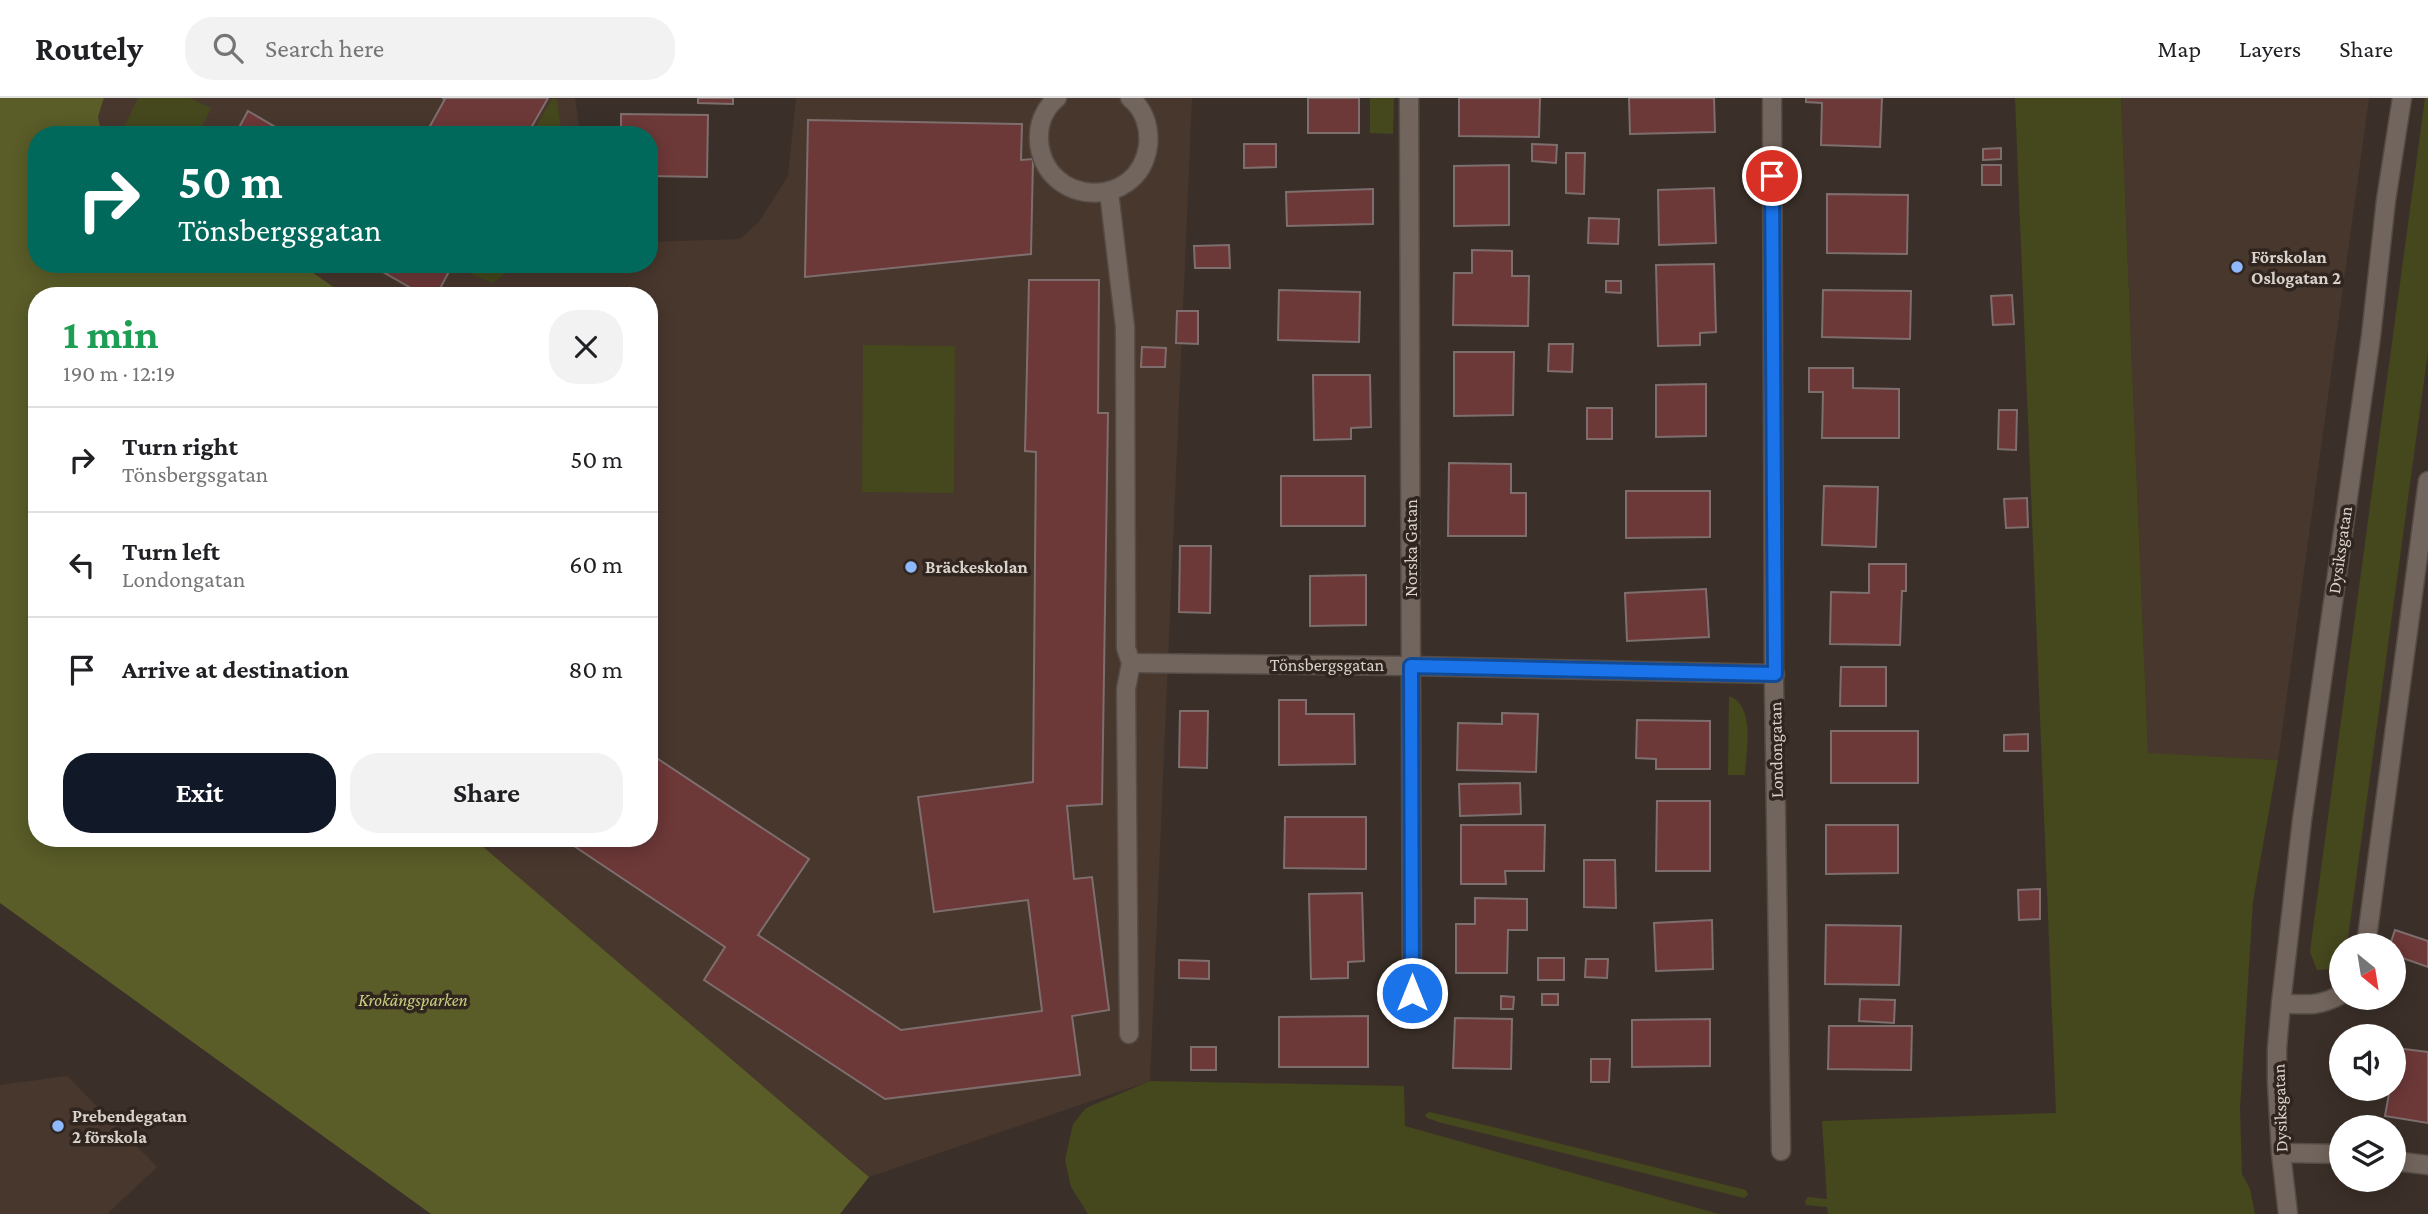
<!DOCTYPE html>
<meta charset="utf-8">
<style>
:root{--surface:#fff;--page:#f2f2f2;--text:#202124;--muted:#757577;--line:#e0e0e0;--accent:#111827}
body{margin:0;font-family:"Crimson Pro",serif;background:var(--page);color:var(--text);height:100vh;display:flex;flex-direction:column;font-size:26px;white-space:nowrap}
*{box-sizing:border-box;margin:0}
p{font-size:23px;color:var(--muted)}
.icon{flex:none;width:38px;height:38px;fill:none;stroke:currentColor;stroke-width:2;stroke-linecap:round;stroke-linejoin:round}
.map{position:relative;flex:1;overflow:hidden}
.side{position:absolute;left:28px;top:189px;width:630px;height:560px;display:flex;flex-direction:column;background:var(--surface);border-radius:28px;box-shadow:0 4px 18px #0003}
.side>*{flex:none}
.banner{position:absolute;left:28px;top:28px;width:630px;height:147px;border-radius:28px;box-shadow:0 4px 18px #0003;background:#00695c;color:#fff;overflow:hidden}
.needle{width:46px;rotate:150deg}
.tools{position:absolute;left:2329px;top:835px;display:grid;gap:14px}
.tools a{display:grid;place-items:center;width:77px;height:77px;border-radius:50%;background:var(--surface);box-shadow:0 4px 18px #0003;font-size:35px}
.pin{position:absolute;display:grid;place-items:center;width:60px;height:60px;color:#fff;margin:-30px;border:4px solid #fff;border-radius:50%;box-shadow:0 2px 7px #0007}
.me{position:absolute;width:77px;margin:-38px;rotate:0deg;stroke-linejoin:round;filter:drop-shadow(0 0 5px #0008)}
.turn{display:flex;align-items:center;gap:24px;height:147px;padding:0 35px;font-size:32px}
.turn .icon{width:91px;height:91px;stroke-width:2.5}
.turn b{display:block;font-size:49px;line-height:60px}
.round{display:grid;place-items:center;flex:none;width:74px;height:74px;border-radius:28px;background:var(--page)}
.head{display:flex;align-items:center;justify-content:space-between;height:119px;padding:0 35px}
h1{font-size:42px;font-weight:700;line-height:52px;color:#1e9e55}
.action{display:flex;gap:14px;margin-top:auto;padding:14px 35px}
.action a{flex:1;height:80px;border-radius:28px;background:var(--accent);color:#fff;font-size:28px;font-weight:700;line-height:80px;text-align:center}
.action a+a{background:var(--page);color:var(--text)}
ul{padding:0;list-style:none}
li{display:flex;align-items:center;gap:21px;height:105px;padding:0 35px;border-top:2px solid var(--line)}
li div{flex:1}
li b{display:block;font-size:26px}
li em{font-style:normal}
header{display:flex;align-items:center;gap:42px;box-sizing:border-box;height:98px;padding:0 35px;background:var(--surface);border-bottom:2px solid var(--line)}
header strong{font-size:33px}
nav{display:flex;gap:38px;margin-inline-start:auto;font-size:24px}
.search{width:490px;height:63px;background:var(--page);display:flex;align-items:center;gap:18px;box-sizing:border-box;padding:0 24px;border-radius:28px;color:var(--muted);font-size:26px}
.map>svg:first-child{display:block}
.built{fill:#48372d}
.green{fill:#45471d}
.forest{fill:#5a5d28}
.building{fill:#6d3838;stroke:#7e6e6e;stroke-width:2}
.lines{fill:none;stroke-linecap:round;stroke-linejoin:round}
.lane-casing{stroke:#554c46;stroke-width:21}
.street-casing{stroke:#554c46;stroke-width:21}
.lane{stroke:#72655d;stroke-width:18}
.street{stroke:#72655d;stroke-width:18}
.route-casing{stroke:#114b97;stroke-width:18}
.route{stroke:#1a73e8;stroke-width:12}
.poi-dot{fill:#8eb9fd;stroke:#31261f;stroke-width:2.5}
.labels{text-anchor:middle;stroke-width:7;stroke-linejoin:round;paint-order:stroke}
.poi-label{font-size:18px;font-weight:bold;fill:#d8d1cc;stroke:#31261f;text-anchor:start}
.street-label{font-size:18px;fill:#d8d1cc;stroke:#31261f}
.park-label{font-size:18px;font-style:italic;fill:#c8cf7e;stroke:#31261f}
</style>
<header>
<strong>Routely</strong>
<div class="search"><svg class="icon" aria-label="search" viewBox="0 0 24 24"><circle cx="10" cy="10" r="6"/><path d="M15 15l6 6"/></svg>Search here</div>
<nav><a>Map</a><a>Layers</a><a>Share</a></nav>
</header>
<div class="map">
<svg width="2428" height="1116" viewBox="0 0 2428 1116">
<rect width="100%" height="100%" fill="#3b3029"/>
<g class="built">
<path d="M104 0H575L580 37H102L98 19Z"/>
<path d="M796 0H1192L1150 983 869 1079 473 740H649V198H347L300 166H649V144L740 141 759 124 788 78Z"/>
<path d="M2121 0H2369L2278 662 2148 656Z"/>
<path d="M67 978 157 1069 107 1116H0V987Z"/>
</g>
<g class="green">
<path d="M138 0H190L211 10 198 37H140L124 29Z"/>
<path d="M553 0 557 2 562 37H531Z"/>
<path d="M1370 0H1394L1393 36 1370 35Z"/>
<path d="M2015 0H2121L2148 655 2278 662 2253 804 2240 1011 2242 1076 2250 1091 2255 1116H1828L1827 1109 1806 1107 1805 1103 1808 1099 1827 1101 1822 1023 2056 1015Z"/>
<path d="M2425 0H2428V254L2347 847H2342L2341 864 2329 871 2317 872 2310 854 2312 838Z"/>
<path d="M459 166H516L493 185 457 170Z"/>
<path d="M863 247 955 248 954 395 862 394Z"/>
<path d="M1729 598C1756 608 1746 653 1745 677H1728Z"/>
<path d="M1150 983 1404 988 1405 1028 1719 1116H1088L1071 1089 1065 1062 1073 1026 1086 1010Z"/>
<path d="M1429 1014 1485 1027 1746 1092 1748 1097 1744 1100 1438 1024 1427 1020 1425 1017Z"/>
</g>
<path class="forest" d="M0 0H104L98 19 102 37H37V166H300L347 198H37V740H473L869 1079 840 1116H431L0 805Z"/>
<g class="building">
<path d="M442 0H548L527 37H425L445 1Z"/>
<path d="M698 0H733V6L698 5Z"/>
<rect x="1308" y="0" width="51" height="35"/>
<path d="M1459 0H1540L1539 39 1459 38Z"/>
<path d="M1629 0H1714L1715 34 1630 36Z"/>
<path d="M1806 0H1882L1880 49 1821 47 1822 5 1806 4Z"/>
<path d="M248 13 289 37H235Z"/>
<path d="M621 16 708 17 707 79 649 78V37H621Z"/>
<path d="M808 22 1022 26 1021 62 1033 61 1031 156 805 179Z"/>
<path d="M1244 46H1276V69L1244 70Z"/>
<path d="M1532 46 1557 47 1556 65 1532 63Z"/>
<path d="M2001 50V61L1983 62V51Z"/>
<path d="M1566 55H1585L1584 96 1566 95Z"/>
<path d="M1509 67V127L1454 128V68Z"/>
<rect x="1982" y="67" width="19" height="20"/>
<path d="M1714 90 1716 145 1659 147 1658 92Z"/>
<path d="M1373 91V126L1287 128 1286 94Z"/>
<path d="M1827 96 1908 97 1907 156 1827 155Z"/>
<path d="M1589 120 1619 121 1618 146 1588 145Z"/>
<path d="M1229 147 1230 170H1195L1194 148Z"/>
<path d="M1472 152 1512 153V178H1529L1528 228 1453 227 1454 175H1472Z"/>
<path d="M369 166H453L436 198H425Z"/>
<path d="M1714 166 1716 234 1700 235V247L1658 248 1656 167Z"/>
<path d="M1029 182H1099L1098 315H1108L1102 706 1067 708 1074 781 1092 779 1109 912 1072 918 1080 977 885 1001 704 882 725 849 562 740H649V655L809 761 758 837 901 932 1042 913 1028 802 934 814 918 699 1033 684 1036 354 1025 353Z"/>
<path d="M1606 183H1621V195L1606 194Z"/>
<path d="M1279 192 1360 194 1359 244 1278 242Z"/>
<path d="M1823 192 1911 193 1910 241 1822 239Z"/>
<path d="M2012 197 2014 226 1993 227 1991 198Z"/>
<path d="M1177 213H1198V246L1176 245Z"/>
<path d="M1549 246H1573L1572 274 1548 273Z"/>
<path d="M1142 249 1166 250 1165 269H1141Z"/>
<path d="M1454 254H1514L1513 317 1454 318Z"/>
<path d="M1809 270H1853V290L1899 291V340H1822L1823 294H1809Z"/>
<path d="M1313 277H1370L1371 329 1351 330V341L1314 342Z"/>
<path d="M1706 286V338L1656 339V287Z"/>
<rect x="1587" y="310" width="25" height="31"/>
<path d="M1999 312H2017L2016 352 1998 351Z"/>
<path d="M1449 365 1511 366V395H1526V438H1448Z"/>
<rect x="1281" y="378" width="84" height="50"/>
<path d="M1824 388 1878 389 1876 449 1822 447Z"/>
<path d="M1626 393H1710V439L1626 440Z"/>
<path d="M2027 400 2028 429 2006 430 2004 401Z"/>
<path d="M1180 448H1211L1210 515 1179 514Z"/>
<path d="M1869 466H1906V493H1902L1900 547 1830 546 1831 494 1869 495Z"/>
<path d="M1366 477V527L1310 528V478Z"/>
<path d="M1706 491 1709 539 1627 543 1625 495Z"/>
<path d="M1841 569H1886V608H1840Z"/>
<path d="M1279 602H1306V616H1354L1355 666 1279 667Z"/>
<path d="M1180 613H1208L1207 670 1179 669Z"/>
<path d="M1502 615 1538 616 1536 674 1457 672 1458 625 1502 626Z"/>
<path d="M1637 622 1710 623V671H1656V661L1636 660Z"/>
<rect x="1831" y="633" width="87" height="52"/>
<path d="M2028 636V653H2004V637Z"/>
<path d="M1520 685 1521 716 1460 718 1459 686Z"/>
<path d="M1657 703H1710V773H1656Z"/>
<path d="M1285 719H1366V771L1284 770Z"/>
<path d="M1461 727H1545L1544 773H1505L1506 786H1461Z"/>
<path d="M1826 727H1898V775L1826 776Z"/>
<path d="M1584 762H1615L1616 810 1584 809Z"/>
<path d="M2040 791V821L2019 822 2018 792Z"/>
<path d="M1362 795 1364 863 1348 864V880L1311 881 1309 796Z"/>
<path d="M1475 800 1527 801V832H1508L1507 875H1456V826H1475Z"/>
<path d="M1712 822 1713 871 1656 873 1654 825Z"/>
<path d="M1826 827 1901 828 1899 887 1825 886Z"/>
<path d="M2395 832 2428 843V869L2394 857V847H2390Z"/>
<rect x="1538" y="860" width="26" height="22"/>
<path d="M1586 861H1608L1607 880 1585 879Z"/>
<path d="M1179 862 1209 863V881L1179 880Z"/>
<rect x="1542" y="896" width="16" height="11"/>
<path d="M1501 898 1514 899 1513 911H1501Z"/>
<path d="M1860 901 1895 902 1894 925 1859 923Z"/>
<path d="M1368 918V969H1279V919Z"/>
<path d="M1455 920 1512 921 1511 971 1453 970Z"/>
<path d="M1710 921V968L1632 969V922Z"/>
<path d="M1829 928H1912L1911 972 1828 971Z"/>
<rect x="1191" y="949" width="25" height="23"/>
<path d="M2396 950 2428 954V1025L2385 1018 2390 990H2394Z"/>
<path d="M1591 961H1610L1609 984H1591Z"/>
</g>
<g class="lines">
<defs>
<g id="lane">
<path d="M1057 0C1044 11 1038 27 1039 43 1044 109 1139 113 1148 48 1150 31 1145 12 1130 0"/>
<path d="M1109 94 1125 229 1126 550 1131 565 1126 591 1129 936"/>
</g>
<g id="street">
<path d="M1409 0 1412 900"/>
<path d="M1772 0 1774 588 1781 1053"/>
<path d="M1131 565 1411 568 1775 576"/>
<path d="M2366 847 2428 383"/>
<path d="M2281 905C2306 907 2319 909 2342 896"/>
<path d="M2281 1055 2342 1056"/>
<path d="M2394 1063 2428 1067"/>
<path d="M2288 1116 2281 1055 2277 985V950L2281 905 2302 722 2371 238 2386 102 2402 0"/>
</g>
</defs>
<use href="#lane" class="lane-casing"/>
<use href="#street" class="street-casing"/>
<use href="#lane" class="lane"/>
<use href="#street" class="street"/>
</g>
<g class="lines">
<defs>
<path id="route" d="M1412 895 1411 568 1775 576 1772 78"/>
</defs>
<use href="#route" class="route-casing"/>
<use href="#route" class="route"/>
</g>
<g class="poi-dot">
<circle cx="2237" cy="169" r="7"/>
<circle cx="911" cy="469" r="7"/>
<circle cx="58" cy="1028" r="7"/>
</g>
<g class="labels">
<g class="poi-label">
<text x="2251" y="165">Förskolan<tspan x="2251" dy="21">Oslogatan 2</tspan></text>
<text x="925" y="475">Bräckeskolan</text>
<text x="72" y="1024">Prebendegatan<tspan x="72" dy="21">2 förskola</tspan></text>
</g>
<g class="street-label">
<text transform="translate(1411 450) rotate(-90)" y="6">Norska Gatan</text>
<text transform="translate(2340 452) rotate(-82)" y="6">Dysiksgatan</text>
<text x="1327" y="573">Tönsbergsgatan</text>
<text transform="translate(1776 652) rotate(-91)" y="6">Londongatan</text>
<text transform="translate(2280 1010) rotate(-92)" y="6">Dysiksgatan</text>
</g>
<g class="park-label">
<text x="413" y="908">Krokängsparken</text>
</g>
</g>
</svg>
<div class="tools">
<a><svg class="needle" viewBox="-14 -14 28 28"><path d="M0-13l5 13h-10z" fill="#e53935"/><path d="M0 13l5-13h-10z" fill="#757577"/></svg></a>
<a><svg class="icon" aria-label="sound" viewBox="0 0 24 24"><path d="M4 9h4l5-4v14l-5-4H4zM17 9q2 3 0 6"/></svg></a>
<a><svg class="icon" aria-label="layers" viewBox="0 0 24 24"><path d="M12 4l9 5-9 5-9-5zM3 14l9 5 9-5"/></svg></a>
</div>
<div class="pin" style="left:1772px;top:78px;background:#d93025"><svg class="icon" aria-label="arrive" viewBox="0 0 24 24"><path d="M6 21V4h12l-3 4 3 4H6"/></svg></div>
<svg class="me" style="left:1412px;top:895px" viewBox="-20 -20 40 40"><circle r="17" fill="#1a73e8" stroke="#fff" stroke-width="3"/><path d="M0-11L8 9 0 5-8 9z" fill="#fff"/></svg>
<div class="banner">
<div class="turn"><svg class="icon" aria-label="right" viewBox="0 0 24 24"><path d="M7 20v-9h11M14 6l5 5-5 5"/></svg><div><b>50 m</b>Tönsbergsgatan</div></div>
</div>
<section class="side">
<div class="head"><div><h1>1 min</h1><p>190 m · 12:19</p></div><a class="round"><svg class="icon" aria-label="close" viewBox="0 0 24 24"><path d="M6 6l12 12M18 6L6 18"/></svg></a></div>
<ul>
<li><svg class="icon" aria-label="right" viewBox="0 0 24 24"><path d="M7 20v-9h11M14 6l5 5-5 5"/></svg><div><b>Turn right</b><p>Tönsbergsgatan</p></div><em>50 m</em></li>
<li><svg class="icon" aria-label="left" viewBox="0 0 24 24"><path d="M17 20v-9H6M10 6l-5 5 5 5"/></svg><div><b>Turn left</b><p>Londongatan</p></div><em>60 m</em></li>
<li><svg class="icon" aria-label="arrive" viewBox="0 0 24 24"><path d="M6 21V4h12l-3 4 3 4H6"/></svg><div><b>Arrive at destination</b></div><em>80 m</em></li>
</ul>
<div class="action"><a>Exit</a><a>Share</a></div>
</section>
</div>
